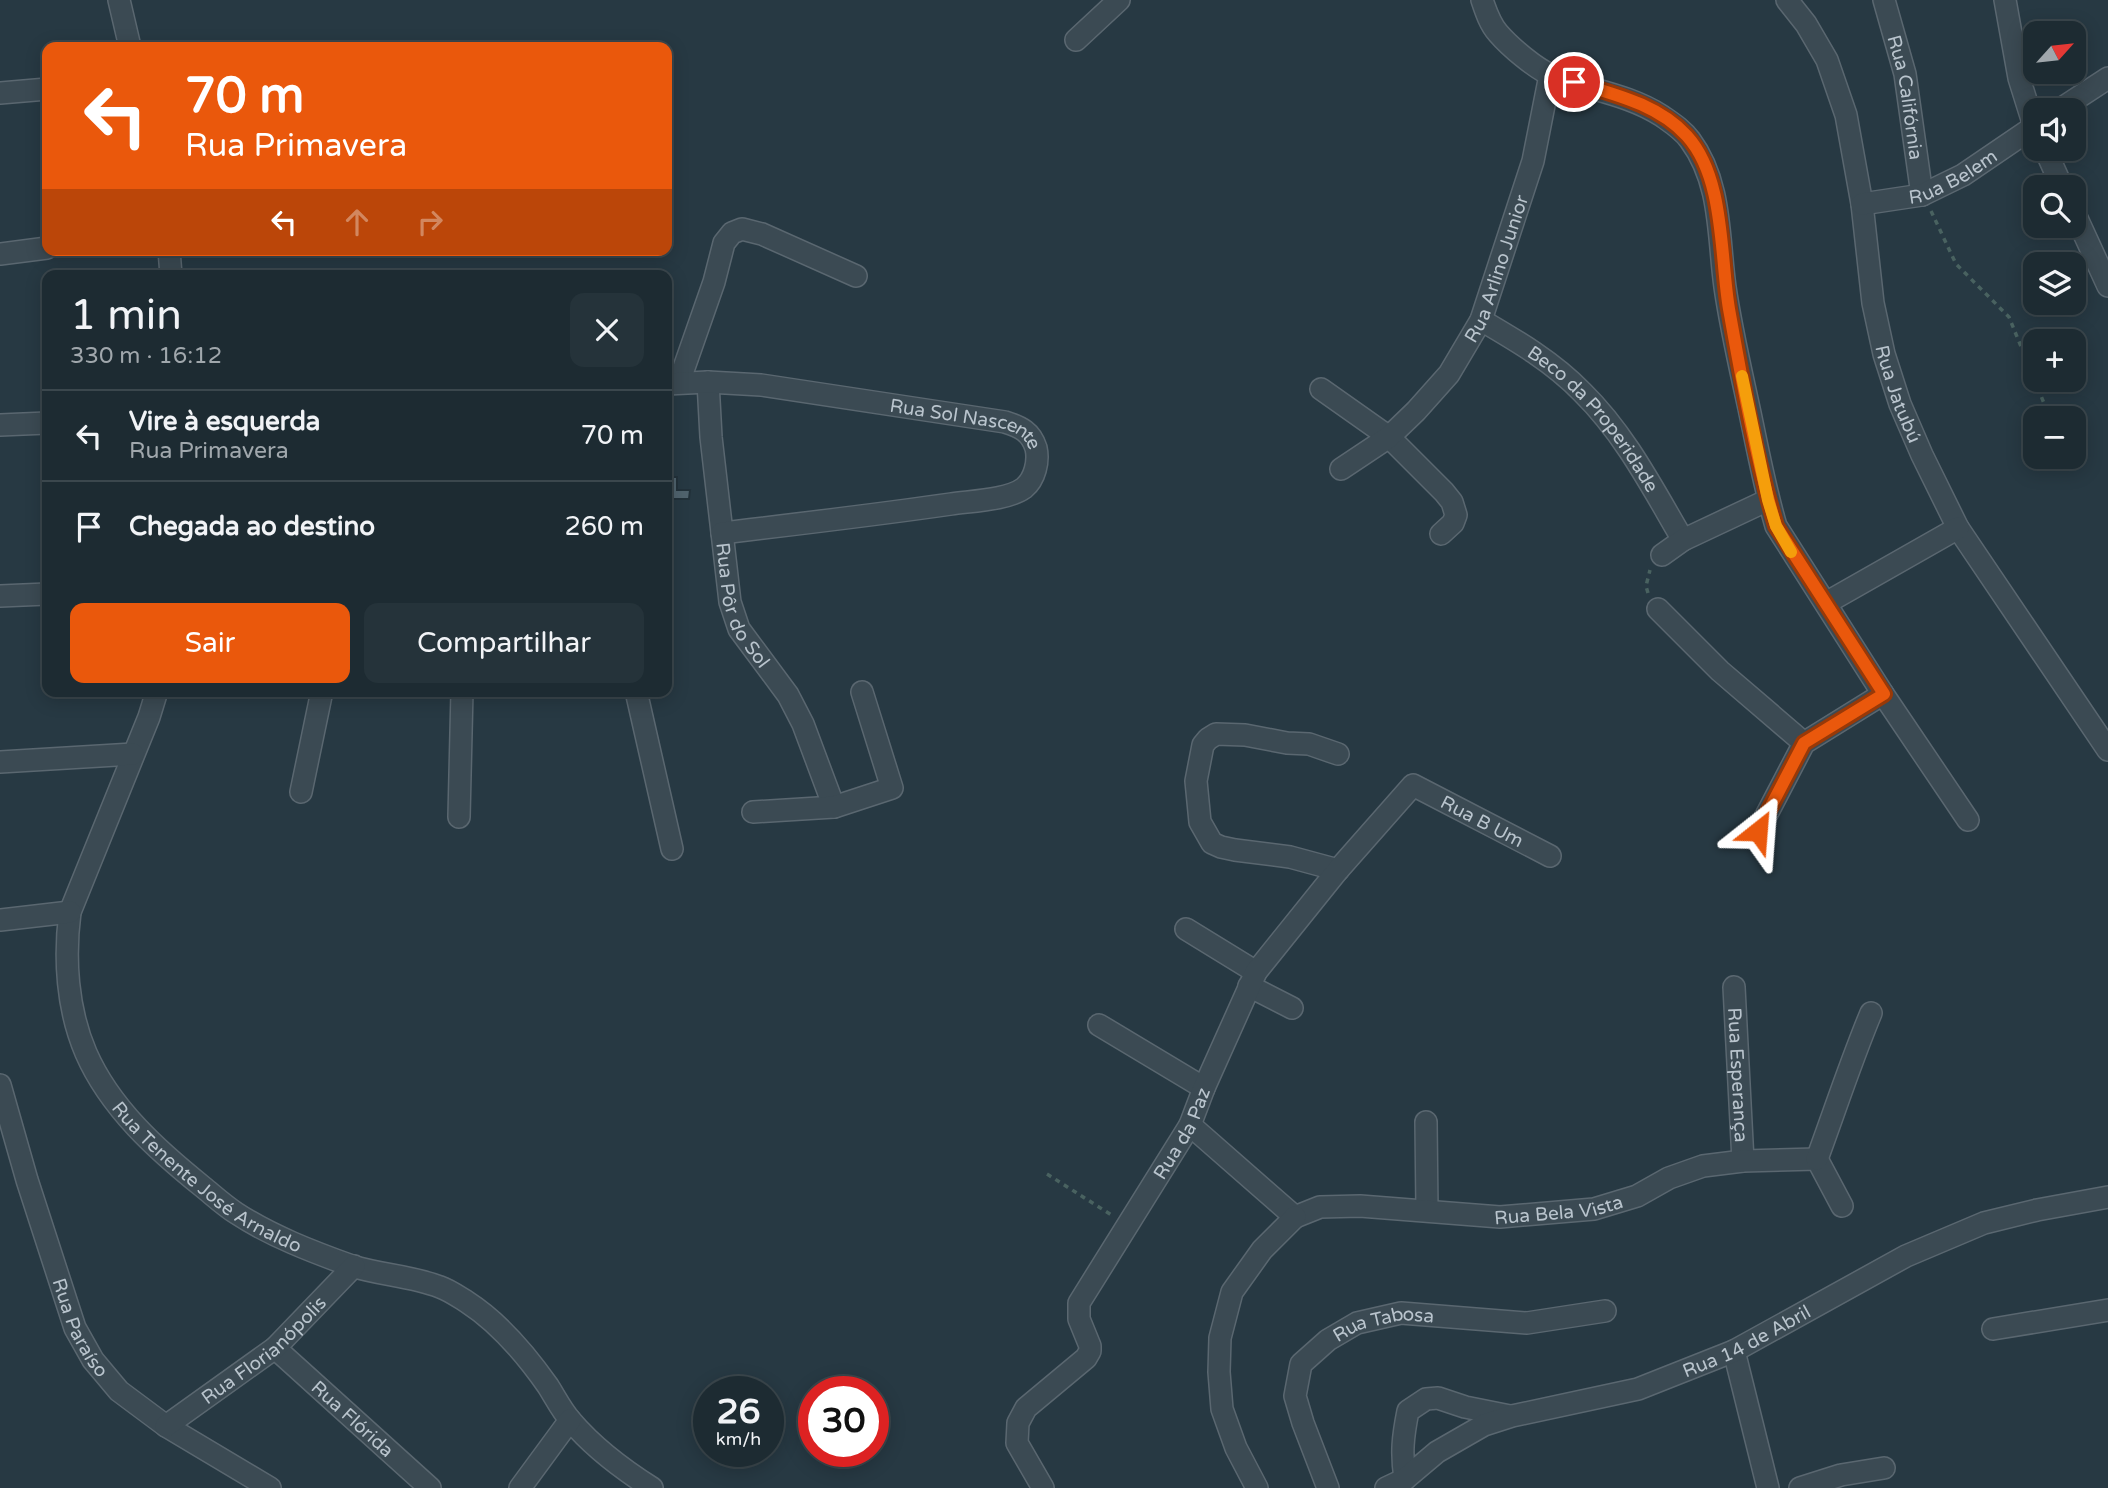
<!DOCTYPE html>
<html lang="pt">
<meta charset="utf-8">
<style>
:root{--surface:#1d2b32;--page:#25333a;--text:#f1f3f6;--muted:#a0a7ac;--line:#3b474d;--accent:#ea580c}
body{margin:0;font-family:"Varela Round",sans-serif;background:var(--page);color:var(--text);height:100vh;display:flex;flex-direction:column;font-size:26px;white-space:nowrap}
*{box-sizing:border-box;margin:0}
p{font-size:23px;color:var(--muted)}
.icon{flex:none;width:38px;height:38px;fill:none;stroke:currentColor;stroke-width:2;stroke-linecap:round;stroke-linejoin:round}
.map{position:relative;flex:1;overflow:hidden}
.side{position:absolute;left:42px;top:270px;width:630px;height:427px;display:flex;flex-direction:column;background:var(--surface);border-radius:14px;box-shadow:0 4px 18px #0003,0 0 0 2px var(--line)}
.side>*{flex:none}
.hud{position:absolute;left:42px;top:42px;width:630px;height:214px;border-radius:14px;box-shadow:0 4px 18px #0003,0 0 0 2px var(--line);background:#ea580c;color:#fff;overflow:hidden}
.needle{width:46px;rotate:63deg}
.tools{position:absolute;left:2023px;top:21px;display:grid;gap:14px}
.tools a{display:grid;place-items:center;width:63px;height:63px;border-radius:14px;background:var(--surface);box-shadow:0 4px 18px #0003,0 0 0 2px var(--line);font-size:35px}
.speed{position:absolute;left:693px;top:1376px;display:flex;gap:14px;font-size:35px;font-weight:700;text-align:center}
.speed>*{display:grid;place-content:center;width:91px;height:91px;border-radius:50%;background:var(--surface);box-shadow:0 4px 18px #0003,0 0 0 2px var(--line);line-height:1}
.speed small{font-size:18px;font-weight:400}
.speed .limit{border:10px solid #d22;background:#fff;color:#111}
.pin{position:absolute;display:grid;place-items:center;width:60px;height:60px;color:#fff;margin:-30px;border:4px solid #fff;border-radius:50%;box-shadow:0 2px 7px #0007}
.me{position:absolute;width:77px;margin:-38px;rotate:28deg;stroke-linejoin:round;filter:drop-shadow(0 0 5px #0008)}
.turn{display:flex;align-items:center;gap:24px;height:147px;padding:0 28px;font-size:32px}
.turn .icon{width:91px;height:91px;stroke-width:2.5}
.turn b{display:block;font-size:49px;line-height:60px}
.lanes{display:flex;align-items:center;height:66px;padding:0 28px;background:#0003;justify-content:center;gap:35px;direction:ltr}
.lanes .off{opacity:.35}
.round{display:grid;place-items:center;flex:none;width:74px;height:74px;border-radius:14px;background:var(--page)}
.overview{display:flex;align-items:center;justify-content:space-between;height:119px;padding:0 28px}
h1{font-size:42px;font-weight:600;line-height:52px}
.button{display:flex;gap:14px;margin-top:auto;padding:14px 28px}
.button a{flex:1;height:80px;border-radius:14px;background:var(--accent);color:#fff;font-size:28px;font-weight:600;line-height:80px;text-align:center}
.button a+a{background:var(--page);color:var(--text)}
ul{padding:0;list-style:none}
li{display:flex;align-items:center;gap:21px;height:91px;padding:0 28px;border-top:2px solid var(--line)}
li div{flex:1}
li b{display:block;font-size:26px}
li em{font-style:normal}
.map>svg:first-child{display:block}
.building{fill:#50636e;stroke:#22313a;stroke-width:2}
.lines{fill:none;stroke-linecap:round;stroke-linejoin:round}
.minor-casing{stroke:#5a6770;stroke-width:24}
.path{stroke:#496260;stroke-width:3.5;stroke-dasharray:5 5;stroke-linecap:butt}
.minor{stroke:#3b4a53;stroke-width:21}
.route-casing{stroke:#983908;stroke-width:18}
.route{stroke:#ea580c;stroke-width:12}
.slow{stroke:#f59e0b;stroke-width:12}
.labels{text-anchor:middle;stroke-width:7;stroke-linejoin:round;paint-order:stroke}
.street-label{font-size:19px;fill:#b9c4cd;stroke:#202f38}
</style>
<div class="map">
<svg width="2108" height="1488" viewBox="0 0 2108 1488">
<rect width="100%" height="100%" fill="#273943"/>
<path class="building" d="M667 477H677V490H690L689 499H667Z"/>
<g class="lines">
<defs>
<g id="minor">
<path d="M119 0 130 47"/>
<path d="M1482 0C1486 12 1490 24 1498 33 1510 47 1536 69 1553 76 1589 90 1628 94 1662 116 1672 123 1683 130 1690 140 1722 183 1718 237 1725 287 1731 329 1741 371 1750 413 1758 451 1765 489 1776 526L1883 694 1968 820"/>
<path id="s1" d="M1787 0 1806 24 1827 60 1846 115 1862 204 1873 303 1884 354 1900 404 1922 455 1958 528 2108 750"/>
<path id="s2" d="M1884 0 1905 74 1922 195"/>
<path d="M2005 0 2019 78 2035 129"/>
<path d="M1076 40 1119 0"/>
<path d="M0 93 47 89"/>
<path d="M2059 110 2108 78"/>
<path d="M2045 149 2062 187"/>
<path id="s3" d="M1862 204 1922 195 1963 175 2035 126"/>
<path d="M2074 212 2108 286"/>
<path d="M169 250 171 275"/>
<path d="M0 254 47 248"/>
<path id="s4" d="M1481 320C1517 341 1553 362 1582 392 1625 434 1653 489 1683 540"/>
<path d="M679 382 714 282 724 243 732 233 742 229 762 234 856 276"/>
<path id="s5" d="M708 382 711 437 730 602 739 629 788 695 803 724 834 807"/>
<path id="s6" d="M667 384 708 382 761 385 1005 422C1021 427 1031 432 1036 448 1039 461 1035 479 1024 488 1008 500 971 501 951 504 875 515 798 524 722 533"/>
<path d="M1321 389 1389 437 1444 492 1452 502 1456 515 1453 523 1441 534"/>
<path d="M0 425 47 423"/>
<path id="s7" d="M1341 469 1389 437 1416 411 1449 374 1481 320 1533 161 1550 75"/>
<path d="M1662 555 1683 540 1768 500"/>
<path d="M0 596 47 594"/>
<path d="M1826 603 1958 528"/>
<path d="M1658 609 1720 671 1804 743"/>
<path id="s8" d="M157 691 149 717 70 912C64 958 67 1009 86 1053 110 1108 157 1150 203 1187 214 1196 225 1206 236 1213 271 1236 313 1252 352 1266 380 1275 412 1276 440 1287 449 1290 459 1297 467 1302 498 1322 527 1356 548 1386 555 1397 562 1411 571 1421 594 1448 622 1469 652 1488"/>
<path d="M636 691 672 849"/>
<path d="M0 762 133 754"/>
<path d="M301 792 322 691"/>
<path d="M753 812 834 807 892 788 862 692"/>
<path d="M459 817 462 691"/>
<path d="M1758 831 1804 743 1883 694"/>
<path d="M1338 870 1290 857 1235 850 1221 847 1212 843 1200 822 1196 781 1203 745 1208 739 1216 734 1245 735 1287 743 1309 744 1338 754"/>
<path d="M0 920 70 912"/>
<path d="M1186 929 1256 972"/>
<path d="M1249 986 1292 1008"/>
<path id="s9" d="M1734 987 1743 1161"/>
<path d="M1099 1025 1204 1088"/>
<path id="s10" d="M0 1085 27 1180 75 1328 93 1360 119 1391 166 1426 270 1488"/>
<path d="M1426 1122 1427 1210"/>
<path id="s11" d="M1190 1125 1295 1217 1320 1207 1360 1206 1500 1217 1594 1209 1637 1196 1669 1178 1703 1166 1743 1161 1817 1159 1842 1206"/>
<path d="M1817 1159C1835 1110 1851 1061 1871 1013"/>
<path d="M1993 1329 2108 1310"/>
<path id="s12" d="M275 1348 430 1488"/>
<path d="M1734 1351 1768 1488"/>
<path id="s13" d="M166 1426 275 1348 354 1266"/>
<path d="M1405 1479C1401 1453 1403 1436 1408 1411L1426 1399 1438 1398 1465 1407 1510 1416"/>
<path d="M520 1488 570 1420"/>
<path id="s14" d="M1043 1488 1017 1443 1018 1423 1026 1408 1086 1358 1090 1351V1346L1079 1319V1303L1190 1125 1204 1088 1256 972 1338 870 1413 785 1550 856"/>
<path d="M1257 1488 1236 1448 1222 1409 1219 1372 1220 1338 1232 1292 1262 1250 1295 1217"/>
<path id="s15" d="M1328 1488 1303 1423 1295 1396 1301 1364 1328 1340 1357 1323 1401 1313 1527 1323 1605 1311"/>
<path id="s16" d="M1386 1488 1405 1479 1437 1452 1484 1425 1512 1416 1638 1389 1734 1351 1906 1256 1984 1223 2037 1210 2108 1197"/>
<path d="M1800 1488 1841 1475 1884 1468"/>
</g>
</defs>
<use href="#minor" class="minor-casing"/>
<g class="path">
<path d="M1931 211 1956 264 2009 317 2050 418"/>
<path d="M1648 593 1646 586 1650 570"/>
<path d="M1047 1174 1113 1216"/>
</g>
<use href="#minor" class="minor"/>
</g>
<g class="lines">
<defs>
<path id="route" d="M1574 82C1613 94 1658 104 1687 136 1725 178 1720 256 1729 309 1742 381 1755 456 1776 526L1884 694 1804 743 1758 831"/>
</defs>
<use href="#route" class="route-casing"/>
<use href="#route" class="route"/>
<path class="slow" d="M1742 376 1768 500 1776 526 1791 552"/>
</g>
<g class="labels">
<g class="street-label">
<text dy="7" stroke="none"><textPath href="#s2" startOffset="100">Rua Califórnia</textPath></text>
<text dy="7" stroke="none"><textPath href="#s3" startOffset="96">Rua Belem</textPath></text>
<text dy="7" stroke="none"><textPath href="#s7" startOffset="261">Rua Arlino Junior</textPath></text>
<text dy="7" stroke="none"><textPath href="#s1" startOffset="415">Rua Jatubú</textPath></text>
<text dy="7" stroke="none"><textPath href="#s4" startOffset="152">Beco da Properidade</textPath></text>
<text dy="7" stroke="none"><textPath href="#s6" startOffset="304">Rua Sol Nascente</textPath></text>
<text dy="7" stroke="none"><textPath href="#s5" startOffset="228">Rua Pôr do Sol</textPath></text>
<text dy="7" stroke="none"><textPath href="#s14" startOffset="924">Rua B Um</textPath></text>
<text dy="7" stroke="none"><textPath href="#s9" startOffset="88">Rua Esperança</textPath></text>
<text dy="7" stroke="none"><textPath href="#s14" startOffset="424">Rua da Paz</textPath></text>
<text dy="7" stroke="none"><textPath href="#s8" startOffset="558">Rua Tenente José Arnaldo</textPath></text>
<text dy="7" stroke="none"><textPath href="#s11" startOffset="406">Rua Bela Vista</textPath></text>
<text dy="7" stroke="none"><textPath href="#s10" startOffset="256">Rua Paraíso</textPath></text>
<text dy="7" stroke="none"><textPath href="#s15" startOffset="226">Rua Tabosa</textPath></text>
<text dy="7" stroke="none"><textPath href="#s16" startOffset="394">Rua 14 de Abril</textPath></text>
<text dy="7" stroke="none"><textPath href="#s13" startOffset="124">Rua Florianópolis</textPath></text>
<text dy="7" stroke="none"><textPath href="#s12" startOffset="105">Rua Flórida</textPath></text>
</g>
</g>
</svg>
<div class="tools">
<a><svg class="needle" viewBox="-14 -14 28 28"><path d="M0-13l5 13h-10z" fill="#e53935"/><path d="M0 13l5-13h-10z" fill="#a0a7ac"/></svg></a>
<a><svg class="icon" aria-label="sound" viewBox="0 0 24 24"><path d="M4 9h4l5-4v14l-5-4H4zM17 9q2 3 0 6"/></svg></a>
<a><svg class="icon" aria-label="search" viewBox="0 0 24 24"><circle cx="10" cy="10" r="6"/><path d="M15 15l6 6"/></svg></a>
<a><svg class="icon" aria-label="layers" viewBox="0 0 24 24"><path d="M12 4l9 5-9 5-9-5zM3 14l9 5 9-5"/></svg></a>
<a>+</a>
<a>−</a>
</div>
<div class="speed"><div>26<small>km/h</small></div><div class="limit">30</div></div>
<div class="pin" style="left:1574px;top:82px;background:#d93025"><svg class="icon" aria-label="arrive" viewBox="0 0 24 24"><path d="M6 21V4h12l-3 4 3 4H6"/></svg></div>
<svg class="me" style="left:1758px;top:831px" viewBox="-20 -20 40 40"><path d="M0-17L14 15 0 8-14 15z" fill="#ea580c" stroke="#fff" stroke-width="4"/></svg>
<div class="hud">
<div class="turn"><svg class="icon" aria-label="left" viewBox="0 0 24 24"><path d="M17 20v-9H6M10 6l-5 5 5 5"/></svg><div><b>70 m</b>Rua Primavera</div></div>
<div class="lanes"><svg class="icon" aria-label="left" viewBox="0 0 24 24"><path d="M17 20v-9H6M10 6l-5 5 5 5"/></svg><svg class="icon off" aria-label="ahead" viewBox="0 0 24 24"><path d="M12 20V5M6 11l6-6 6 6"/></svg><svg class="icon off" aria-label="right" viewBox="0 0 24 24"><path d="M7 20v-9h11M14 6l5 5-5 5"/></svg></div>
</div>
<section class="side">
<div class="overview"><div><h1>1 min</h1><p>330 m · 16:12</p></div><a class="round"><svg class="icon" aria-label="close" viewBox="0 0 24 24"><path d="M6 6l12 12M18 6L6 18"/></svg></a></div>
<ul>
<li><svg class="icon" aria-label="left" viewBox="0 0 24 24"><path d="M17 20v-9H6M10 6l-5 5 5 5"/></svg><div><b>Vire à esquerda</b><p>Rua Primavera</p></div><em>70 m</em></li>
<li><svg class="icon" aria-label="arrive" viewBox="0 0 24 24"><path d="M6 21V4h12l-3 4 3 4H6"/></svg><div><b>Chegada ao destino</b></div><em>260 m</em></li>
</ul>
<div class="button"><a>Sair</a><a>Compartilhar</a></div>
</section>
</div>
